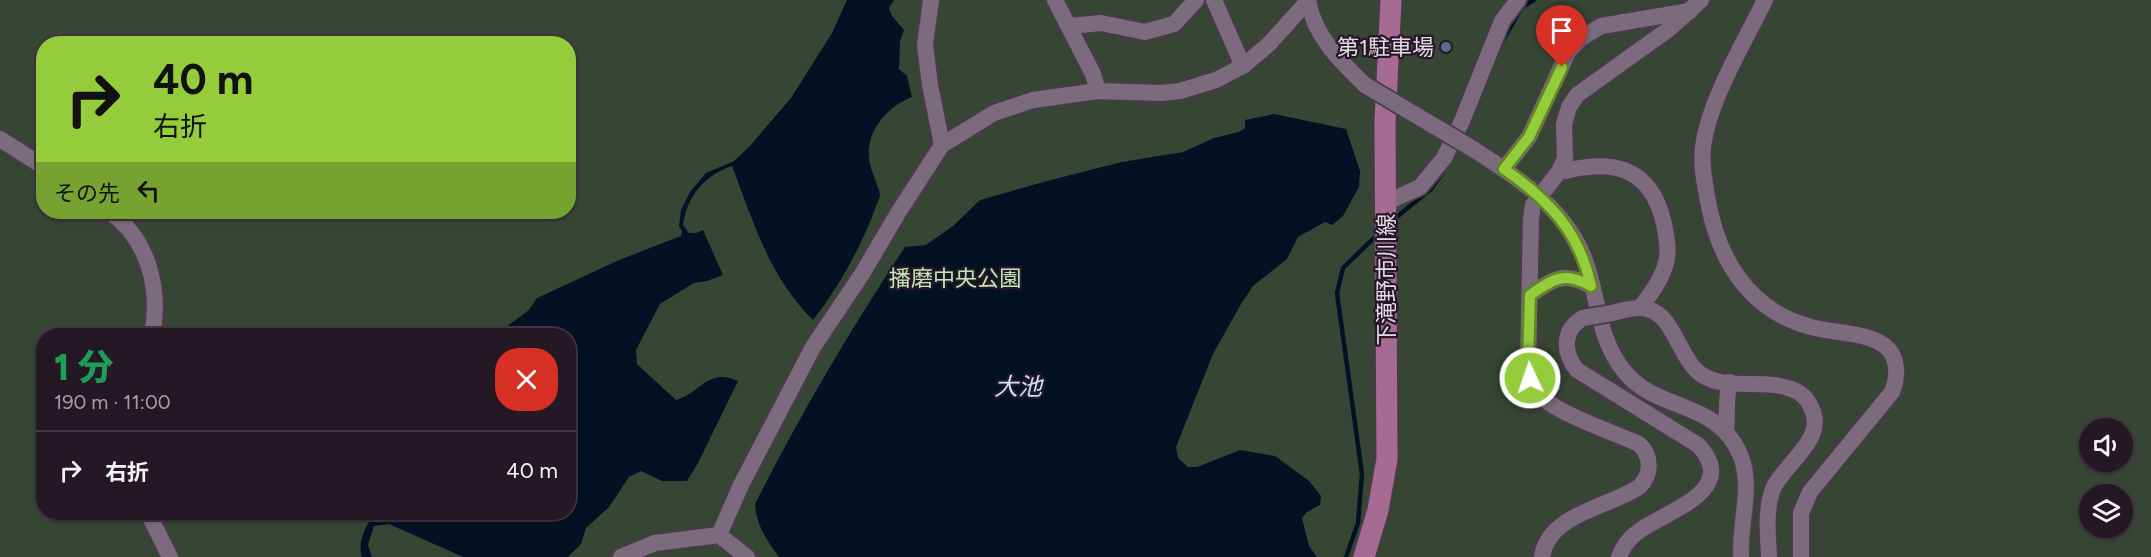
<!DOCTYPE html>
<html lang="ja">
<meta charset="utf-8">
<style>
:root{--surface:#241825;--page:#2c212d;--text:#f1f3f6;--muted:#a3a0a7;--line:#413742}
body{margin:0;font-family:Figtree,"Noto Sans JP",sans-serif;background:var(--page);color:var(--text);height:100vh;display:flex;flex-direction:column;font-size:22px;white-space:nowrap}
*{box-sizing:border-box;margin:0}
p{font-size:20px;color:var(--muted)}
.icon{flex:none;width:33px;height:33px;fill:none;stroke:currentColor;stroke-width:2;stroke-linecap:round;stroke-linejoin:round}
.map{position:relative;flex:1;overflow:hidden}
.panel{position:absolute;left:36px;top:328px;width:540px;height:192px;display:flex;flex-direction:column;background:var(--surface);border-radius:24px;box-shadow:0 2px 4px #0004,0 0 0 2px var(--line)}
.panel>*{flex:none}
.top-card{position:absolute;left:36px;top:36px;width:540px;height:183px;border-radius:24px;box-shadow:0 2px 4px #0004,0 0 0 2px var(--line);background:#94cc3c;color:#111;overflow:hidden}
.fabs{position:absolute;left:2079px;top:418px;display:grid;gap:12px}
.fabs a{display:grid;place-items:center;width:54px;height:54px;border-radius:50%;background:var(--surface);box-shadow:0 2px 4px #0004,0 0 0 2px var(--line);font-size:30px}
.pin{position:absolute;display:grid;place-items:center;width:51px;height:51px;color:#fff;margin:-62px -26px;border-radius:50% 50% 50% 0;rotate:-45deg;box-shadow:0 0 6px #0007}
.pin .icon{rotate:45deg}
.me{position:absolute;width:66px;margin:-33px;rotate:357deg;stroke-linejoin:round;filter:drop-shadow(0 0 4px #0008)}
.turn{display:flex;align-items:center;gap:21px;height:126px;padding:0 18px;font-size:27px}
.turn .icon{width:78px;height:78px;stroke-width:2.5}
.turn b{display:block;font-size:42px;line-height:51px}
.then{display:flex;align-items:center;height:57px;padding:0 18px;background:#0003;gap:12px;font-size:22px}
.round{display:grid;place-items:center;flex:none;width:63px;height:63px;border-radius:24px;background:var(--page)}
.summary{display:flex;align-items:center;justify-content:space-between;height:102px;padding:0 18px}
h1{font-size:36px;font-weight:800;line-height:45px;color:#1e9e55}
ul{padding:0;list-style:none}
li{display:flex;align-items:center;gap:18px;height:78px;padding:0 18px;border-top:2px solid var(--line)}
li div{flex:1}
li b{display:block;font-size:22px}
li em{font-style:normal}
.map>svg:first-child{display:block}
.green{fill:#374534;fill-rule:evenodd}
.water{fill:#031223}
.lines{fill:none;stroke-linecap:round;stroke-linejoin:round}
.stream{stroke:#031223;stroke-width:4.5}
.minor-casing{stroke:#483c4a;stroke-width:20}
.major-casing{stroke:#483c4a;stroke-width:24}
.minor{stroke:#7c6a7d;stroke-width:16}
.major{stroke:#a56b93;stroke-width:21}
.minor-bridge-casing{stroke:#483c4a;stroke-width:20;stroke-linecap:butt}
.minor-bridge{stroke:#7c6a7d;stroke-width:16}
.route-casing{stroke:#608527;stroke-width:15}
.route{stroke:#94cc3c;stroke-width:10}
.service-dot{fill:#5c6f8a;stroke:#261727;stroke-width:2}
.labels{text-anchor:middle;stroke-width:4.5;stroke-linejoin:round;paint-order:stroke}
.poi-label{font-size:22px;fill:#e4dae4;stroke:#261727;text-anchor:end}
.park-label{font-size:22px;fill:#c3e7ba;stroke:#261727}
.street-label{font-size:22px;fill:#e4dae4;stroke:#261727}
.water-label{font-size:24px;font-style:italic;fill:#cbe3fc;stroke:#261727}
</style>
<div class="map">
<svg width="2151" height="557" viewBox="0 0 2151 557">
<rect width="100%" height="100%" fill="#302031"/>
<path class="green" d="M0 0H2151V557H0ZM44 44H568V212H44ZM44 336H568V513H44ZM2090 429H2122V462H2090ZM2090 495H2122V528H2090Z"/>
<g class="water">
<path d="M847 0H894L889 8 892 16 904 30 900 41 899 69 907 76 912 97C886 107 863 134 870 164 871 170 880 191 880 194 880 199 875 207 874 212 859 250 839 287 813 320 768 275 754 223 732 166 705 175 687 196 683 225L689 233H696L703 230 723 275 707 281 694 283 660 304 636 350 637 364 676 400C700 394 707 367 738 381L698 463 687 481H662L641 471 629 477 609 507 586 528 581 544 568 557H463L389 524 374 526 368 545 372 557H362C357 542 366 526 374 513H568V336H494L529 310 537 298 619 260 681 236 682 231 679 226 681 210 690 192 706 173 734 161 749 147 791 98 832 33Z"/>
<path d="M1274 114 1346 129 1360 171 1359 187 1343 216 1332 225 1325 222 1298 237 1287 259 1253 286 1241 304 1213 354 1176 447 1178 458 1188 467H1197L1240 450 1275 456 1309 481 1321 496 1320 505 1307 512 1302 518 1309 546 1317 557H779C767 541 756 525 755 504 800 415 850 330 905 247L926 245 953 226 980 200 1047 181 1122 162 1183 152 1214 138 1239 132 1245 128V120Z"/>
</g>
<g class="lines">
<g class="stream">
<path d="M1502 42 1522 7 1534 0"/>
<path d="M1393 220 1431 189 1443 172"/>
<path d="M1346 557 1358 523 1362 474 1337 293 1343 268 1380 232"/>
</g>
<defs>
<g id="minor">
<path d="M931 0 925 45 930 85 942 145"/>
<path d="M1055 0 1093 74 1098 91"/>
<path d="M1214 0 1243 66"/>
<path d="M1308 0C1314 36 1340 61 1365 85"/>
<path d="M1765 0C1744 43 1709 100 1703 147 1701 163 1704 180 1707 196 1717 257 1747 310 1811 327 1832 333 1868 332 1885 346 1899 357 1898 377 1892 392L1810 492 1801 513V557"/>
<path d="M1070 26 1101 23 1145 32 1174 24 1196 0"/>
<path d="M0 139 44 167"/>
<path d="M1473 149C1517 177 1562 206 1583 255 1599 293 1596 337 1624 371 1657 413 1719 399 1741 457 1753 488 1739 524 1741 557"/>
<path d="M1504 169 1529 137 1568 52 1580 39 1601 26 1690 11"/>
<path d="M1558 173 1565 159 1564 124 1569 107 1577 95 1669 29 1701 0"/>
<path d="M1558 173C1610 158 1651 165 1664 224 1667 239 1670 255 1664 269 1659 284 1649 296 1640 308"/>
<path d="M1385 203 1420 187 1444 158 1462 121 1502 21 1518 0"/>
<path d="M1533 205 1531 219 1528 362C1529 373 1530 385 1538 393 1554 413 1613 432 1639 444 1652 456 1652 474 1639 487 1607 508 1548 514 1542 557"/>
<path d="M110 212C149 240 161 290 152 336"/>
<path d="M1530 295C1553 279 1564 271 1591 286"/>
<path d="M1612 313C1621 311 1630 308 1639 308 1671 307 1677 351 1695 369 1718 394 1762 377 1791 389 1800 392 1807 398 1811 407 1828 439 1784 463 1773 489 1765 509 1768 536 1769 557"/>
<path d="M1583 318C1562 330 1563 353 1577 370L1698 445C1741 491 1666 511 1639 531 1629 538 1623 546 1619 557"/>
<path d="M1726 432C1728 414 1725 400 1730 382"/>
<path d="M148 513 170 557"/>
<path d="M719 535 741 485 813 347 862 274 898 213 942 145 994 113 1033 100 1098 91 1161 93 1180 91 1216 80 1243 66 1269 44 1307 2"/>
<path d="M621 557 655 543 719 535 747 557"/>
</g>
<path id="major" d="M1364 557 1378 510 1387 459 1385 121 1391 0"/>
</defs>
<use href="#minor" class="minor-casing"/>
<use href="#major" class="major-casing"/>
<use href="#minor" class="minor"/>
<use href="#major" class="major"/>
<defs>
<g id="minor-bridge">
<path d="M1365 85 1473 149"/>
<path d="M1533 205 1558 173"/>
<path d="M1583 318 1612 313"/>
</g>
</defs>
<use href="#minor-bridge" class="minor-bridge-casing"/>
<use href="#minor-bridge" class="minor-bridge"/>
</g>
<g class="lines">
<defs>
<path id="route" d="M1530 378 1528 362 1530 295C1553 279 1564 271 1591 286 1579 231 1549 200 1504 169L1529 137 1562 67"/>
</defs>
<use href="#route" class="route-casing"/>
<use href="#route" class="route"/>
</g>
<circle class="service-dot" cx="1446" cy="47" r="6"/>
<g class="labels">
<g class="poi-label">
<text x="1434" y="55">第1駐車場</text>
</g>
<g class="park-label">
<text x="955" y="286">播磨中央公園</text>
</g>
<g class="street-label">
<text transform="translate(1386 280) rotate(-90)" y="8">下滝野市川線</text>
</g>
<g class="water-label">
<text x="1018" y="395">大池</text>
</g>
</g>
</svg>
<div class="fabs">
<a><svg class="icon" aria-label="sound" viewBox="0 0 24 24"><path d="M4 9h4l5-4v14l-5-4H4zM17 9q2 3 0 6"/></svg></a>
<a><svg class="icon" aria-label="layers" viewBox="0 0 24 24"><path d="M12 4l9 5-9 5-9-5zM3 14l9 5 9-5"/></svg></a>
</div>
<div class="pin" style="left:1562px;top:67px;background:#d93025"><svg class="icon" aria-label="arrive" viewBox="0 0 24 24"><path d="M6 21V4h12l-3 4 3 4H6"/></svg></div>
<svg class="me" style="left:1530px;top:378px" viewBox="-20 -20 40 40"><circle r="17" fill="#94cc3c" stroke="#fff" stroke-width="3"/><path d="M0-11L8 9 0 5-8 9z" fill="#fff"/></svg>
<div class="top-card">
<div class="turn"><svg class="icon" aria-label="right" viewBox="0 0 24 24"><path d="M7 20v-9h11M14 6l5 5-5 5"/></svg><div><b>40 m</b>右折</div></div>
<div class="then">その先<svg class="icon" aria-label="left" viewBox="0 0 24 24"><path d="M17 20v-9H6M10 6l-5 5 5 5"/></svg></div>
</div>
<section class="panel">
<div class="summary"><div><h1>1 分</h1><p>190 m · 11:00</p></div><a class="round" style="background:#d93025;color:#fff"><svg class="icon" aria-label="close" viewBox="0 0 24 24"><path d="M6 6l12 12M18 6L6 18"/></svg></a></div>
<ul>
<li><svg class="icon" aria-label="right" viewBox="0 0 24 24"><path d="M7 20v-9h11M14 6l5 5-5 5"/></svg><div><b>右折</b></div><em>40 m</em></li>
</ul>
</section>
</div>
